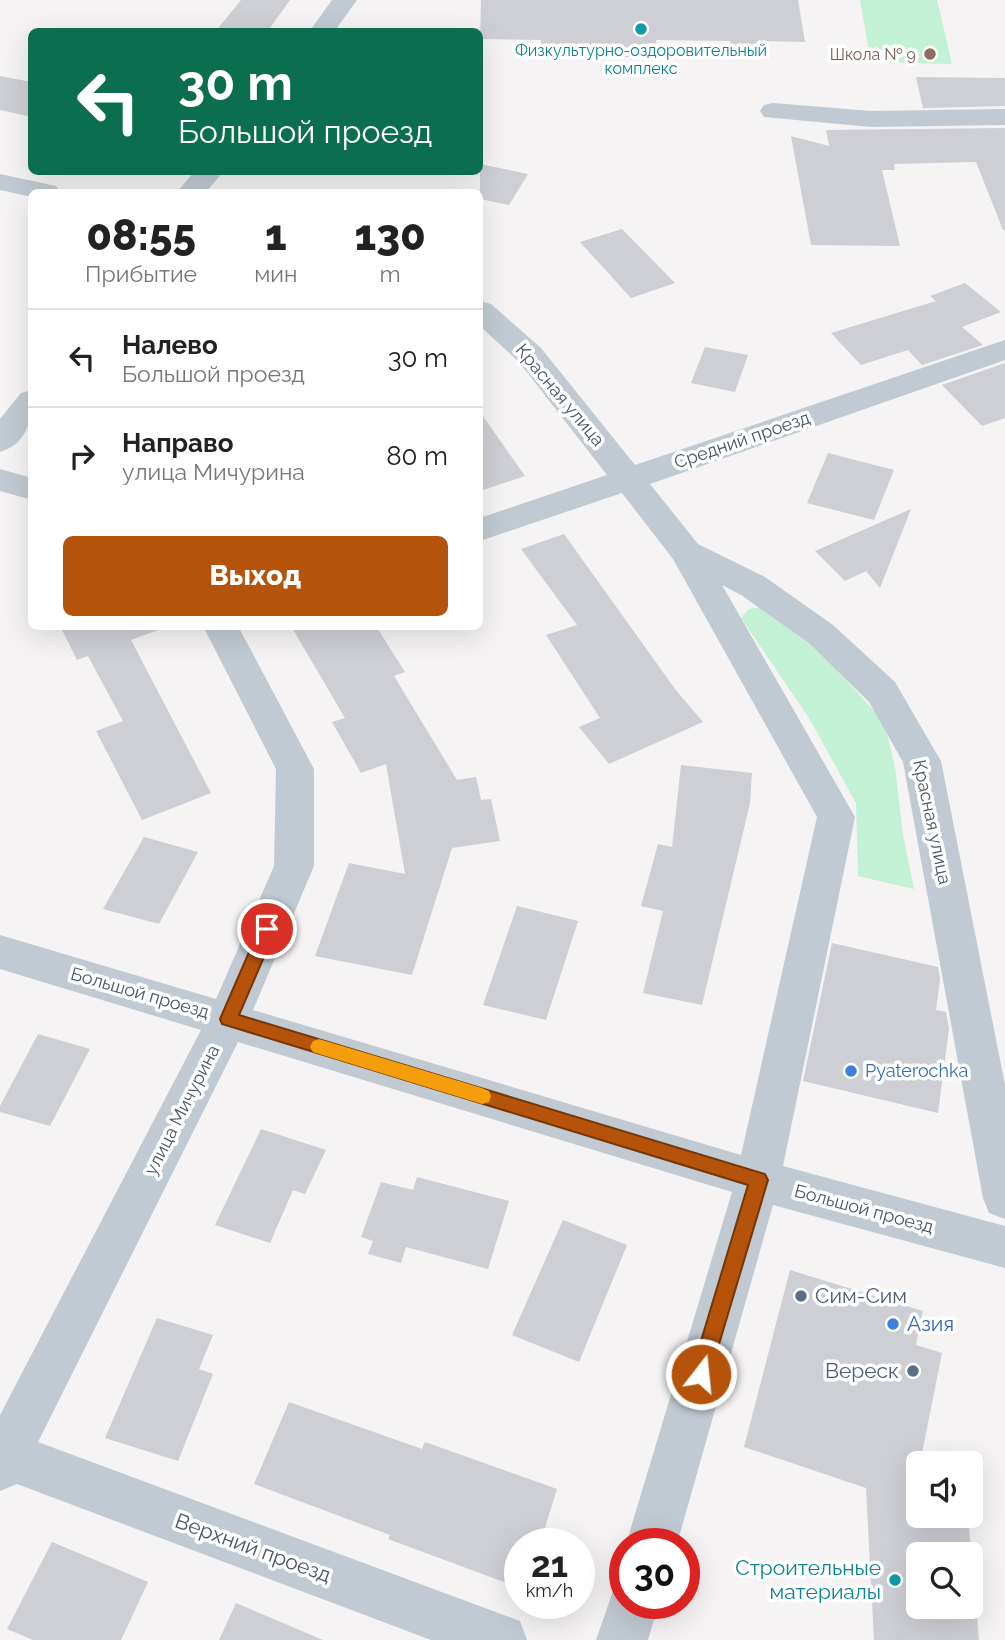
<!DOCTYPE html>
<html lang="ru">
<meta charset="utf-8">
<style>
:root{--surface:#fff;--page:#f6f6f6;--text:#222;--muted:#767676;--line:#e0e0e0;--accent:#b45309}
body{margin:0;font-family:Raleway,sans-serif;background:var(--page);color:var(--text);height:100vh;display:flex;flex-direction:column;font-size:26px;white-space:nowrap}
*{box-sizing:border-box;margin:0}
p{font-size:23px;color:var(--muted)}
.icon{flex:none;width:38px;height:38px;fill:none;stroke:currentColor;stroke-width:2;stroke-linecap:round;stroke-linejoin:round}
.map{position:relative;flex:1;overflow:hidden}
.sheet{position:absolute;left:28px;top:189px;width:455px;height:441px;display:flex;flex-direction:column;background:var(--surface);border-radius:10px;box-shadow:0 7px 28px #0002}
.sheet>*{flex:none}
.banner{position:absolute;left:28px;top:28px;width:455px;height:147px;border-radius:10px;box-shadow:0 7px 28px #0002;background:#0b6e4f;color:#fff;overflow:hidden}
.controls{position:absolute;left:906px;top:1451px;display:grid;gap:14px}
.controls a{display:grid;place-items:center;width:77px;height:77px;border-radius:10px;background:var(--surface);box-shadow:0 7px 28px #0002;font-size:35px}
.speed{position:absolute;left:504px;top:1528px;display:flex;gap:14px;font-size:35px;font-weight:700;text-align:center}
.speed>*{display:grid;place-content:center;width:91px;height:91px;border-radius:50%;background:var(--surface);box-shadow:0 7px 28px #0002;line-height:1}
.speed small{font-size:18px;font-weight:400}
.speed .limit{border:10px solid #d22;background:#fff;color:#111}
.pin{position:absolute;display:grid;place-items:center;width:60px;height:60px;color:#fff;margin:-30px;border:4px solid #fff;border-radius:50%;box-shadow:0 2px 7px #0007}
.me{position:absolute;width:77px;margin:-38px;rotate:16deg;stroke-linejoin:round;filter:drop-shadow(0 0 5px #0008)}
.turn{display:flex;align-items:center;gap:24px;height:147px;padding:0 35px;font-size:32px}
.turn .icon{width:91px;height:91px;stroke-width:2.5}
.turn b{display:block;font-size:49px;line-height:60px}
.eta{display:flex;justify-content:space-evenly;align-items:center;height:119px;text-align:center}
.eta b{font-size:42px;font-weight:800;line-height:49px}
.button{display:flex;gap:14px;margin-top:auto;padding:14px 35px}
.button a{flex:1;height:80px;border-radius:10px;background:var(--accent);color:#fff;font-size:28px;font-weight:800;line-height:80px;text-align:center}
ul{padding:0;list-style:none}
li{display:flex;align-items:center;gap:21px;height:98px;padding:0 35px;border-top:2px solid var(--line)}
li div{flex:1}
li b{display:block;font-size:26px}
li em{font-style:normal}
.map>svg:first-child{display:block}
.green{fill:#c3f1d5}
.building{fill:#cdcfd5;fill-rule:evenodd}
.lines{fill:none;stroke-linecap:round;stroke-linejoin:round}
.minor{fill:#c1cad2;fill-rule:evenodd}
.route{fill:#b45309;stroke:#753606;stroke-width:2}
.slow{fill:#f59e0b}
.culture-dot{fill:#0f9aa8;stroke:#fff;stroke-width:2.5}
.education-dot{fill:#8d6e63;stroke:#fff;stroke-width:2.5}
.shop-dot{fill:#3f7fe0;stroke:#fff;stroke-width:2.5}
.service-dot{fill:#5c6f8a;stroke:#fff;stroke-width:2.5}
.labels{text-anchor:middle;stroke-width:7;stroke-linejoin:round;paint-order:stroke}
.far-culture-label{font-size:16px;fill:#0d838f;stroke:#fff}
.far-education-label{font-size:16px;fill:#785e54;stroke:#fff;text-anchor:end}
.street-label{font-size:18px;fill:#4a5661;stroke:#fff}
.shop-label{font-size:18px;fill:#366cbe;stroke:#fff;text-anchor:start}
.near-service-label{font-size:21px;fill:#4e5e75;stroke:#fff;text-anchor:start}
.near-shop-label{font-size:21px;fill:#366cbe;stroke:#fff;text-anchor:start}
.near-street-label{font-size:21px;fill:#4a5661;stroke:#fff}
.near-culture-label{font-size:21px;fill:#0d838f;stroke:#fff;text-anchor:end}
</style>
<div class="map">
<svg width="1005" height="1640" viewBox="0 0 1005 1640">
<rect width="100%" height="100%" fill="#f5f3f3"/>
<g class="green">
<path d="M860 0H937L952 64 871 62Z"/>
<path d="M763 607 813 643 884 722 895 767 903 835 914 889 858 876 856 803 809 718 741 618 749 609Z"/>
</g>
<g class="building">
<path d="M241 0H290L267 32H215Z"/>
<path d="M481 0H798L805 42 762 41 765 58H733L730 41 656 40 657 57H541V40L480 39Z"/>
<path d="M0 76 32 82V117L0 110Z"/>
<path d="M916 77 1005 78V106L923 108Z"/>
<path d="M1005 128V230H1003L976 162 894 164 895 170H882L900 246 811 245 791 136 829 146 826 130Z"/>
<path d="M480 164 528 174 509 205 480 199Z"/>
<path d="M622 229 675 283 631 298 580 242Z"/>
<path d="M965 283 1001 312 962 327 983 345 922 365 908 350 861 365 831 333 936 301 930 296Z"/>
<path d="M705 347 748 355 735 392 691 383Z"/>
<path d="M1005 363V418L982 426 942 385Z"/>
<path d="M480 412 525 476 480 491Z"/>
<path d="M828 453 894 470 874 520 807 503Z"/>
<path d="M911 509 880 588 866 571 845 581 815 551Z"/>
<path d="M564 534 675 689 703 722 609 764 579 727 600 718 546 635 577 625 521 549Z"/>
<path d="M60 626H158V630L131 640 211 793 142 820 96 731 123 721 88 656 77 660Z"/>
<path d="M291 626H376L405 672 394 676 457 780 476 777 481 800 491 799 500 841 452 848 412 975 315 956 349 863 405 874 386 764 361 773 332 722 345 718Z"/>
<path d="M681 765 752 773 750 803 702 1005 643 993 663 911 641 906 658 844 672 847Z"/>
<path d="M144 837 198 852 159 924 103 909Z"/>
<path d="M517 906 578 921 546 1020 483 1005Z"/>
<path d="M832 943 938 967 940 979 936 1010 946 1012 949 1029 938 1113 803 1081Z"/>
<path d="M38 1034 90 1049 50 1126 0 1112V1106Z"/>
<path d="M261 1129 326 1150 305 1194 293 1190 270 1243 215 1225Z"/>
<path d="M417 1177 509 1201 488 1269 406 1247 401 1263 368 1254 373 1241 361 1237 381 1182 413 1190Z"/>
<path d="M563 1220 627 1245 579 1362 512 1335Z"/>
<path d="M790 1270 923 1311 916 1345 942 1353 911 1508 919 1509V1516H968L979 1640H874L866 1488 744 1447ZM919 1554H971V1606H919Z"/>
<path d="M157 1318 213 1335 199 1369 213 1374 178 1461 105 1438Z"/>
<path d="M289 1402 422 1449 425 1442 557 1489 540 1544H520V1588L388 1539 390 1535 254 1484Z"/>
<path d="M52 1542 148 1582 121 1640H33L7 1629Z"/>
<path d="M236 1603 323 1640H219Z"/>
</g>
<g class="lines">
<g class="minor">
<path d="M332 0H357L334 32H309Z"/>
<path d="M773 103 871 111 1005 109V125L871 127 764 117 760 111 764 105Z"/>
<path d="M194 172H223L206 192H177Z"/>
<path d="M0 174 56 186 60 192H32V197L0 190Z"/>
<path d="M480 301 491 304 541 348 635 465 1005 340V360L650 484 698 544 765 577 833 625 895 682 935 751 941 761 1005 1085V1219L989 1213 983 1198 903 762 869 702 809 643 741 595 722 585 855 817 783 1166 1005 1226V1268L773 1205 677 1544H626L732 1192 238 1042 38 1442 501 1614 520 1621 527 1640H431L17 1484 0 1491V1415L201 1030 0 969V935L216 999 274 866 276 769 203 626H238L314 769V866L253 1010 741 1155 817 817 673 559 622 493 480 541V518L607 475 519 362 480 326Z"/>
<path d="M32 390C32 416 30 443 0 452V419L21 393Z"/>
<path d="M0 469 32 478V500L0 491Z"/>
<path d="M625 1581V1603H659L648 1640H596L615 1585Z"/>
</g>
</g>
<path class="route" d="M267 922 273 924 276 929 239 1015 765 1174 768 1180 708 1381 701 1383 694 1381 691 1374 748 1185 222 1024 220 1019 259 929 261 924Z"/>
<path class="slow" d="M319 1039 482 1088 489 1091 491 1096 489 1102 482 1104 319 1054 313 1052 310 1047 313 1041Z"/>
<g class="culture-dot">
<circle cx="641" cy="29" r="7"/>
<circle cx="895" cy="1580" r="7"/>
</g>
<circle class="education-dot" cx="930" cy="54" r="7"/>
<g class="shop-dot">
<circle cx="851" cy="1071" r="7"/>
<circle cx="893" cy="1324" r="7"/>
</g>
<g class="service-dot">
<circle cx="801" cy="1296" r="7"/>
<circle cx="913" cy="1371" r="7"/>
</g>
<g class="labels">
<g class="far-culture-label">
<text x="641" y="56">Физкультурно-оздоровительный<tspan x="641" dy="18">комплекс</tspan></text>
</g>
<g class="far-education-label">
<text x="916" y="60">Школа № 9</text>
</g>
<g class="street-label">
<text transform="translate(560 395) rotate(50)" y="6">Красная улица</text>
<text transform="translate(742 440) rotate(-19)" y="6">Средний проезд</text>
<text transform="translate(932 822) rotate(78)" y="6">Красная улица</text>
<text transform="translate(140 993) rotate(16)" y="6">Большой проезд</text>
<text transform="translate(182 1110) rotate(-63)" y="6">улица Мичурина</text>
<text transform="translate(864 1209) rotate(15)" y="6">Большой проезд</text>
</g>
<g class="shop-label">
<text x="865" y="1077">Pyaterochka</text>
</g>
<g class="near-service-label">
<text x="815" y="1303">Сим-Сим</text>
<text x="899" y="1378" text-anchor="end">Вереск</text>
</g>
<g class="near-shop-label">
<text x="907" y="1331">Азия</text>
</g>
<g class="near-street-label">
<text transform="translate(253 1548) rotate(20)" y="7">Верхний проезд</text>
</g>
<g class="near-culture-label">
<text x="881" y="1575">Строительные<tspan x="881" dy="24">материалы</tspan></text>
</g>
</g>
</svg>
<div class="controls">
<a><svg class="icon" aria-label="sound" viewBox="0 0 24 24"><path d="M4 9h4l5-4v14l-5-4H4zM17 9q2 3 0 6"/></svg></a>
<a><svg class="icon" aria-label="search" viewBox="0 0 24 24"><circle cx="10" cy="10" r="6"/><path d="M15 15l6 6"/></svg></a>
</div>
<div class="speed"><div>21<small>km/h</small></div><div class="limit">30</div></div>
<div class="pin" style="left:267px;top:929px;background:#d93025"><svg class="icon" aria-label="arrive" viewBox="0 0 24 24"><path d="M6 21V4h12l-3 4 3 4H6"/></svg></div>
<svg class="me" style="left:701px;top:1374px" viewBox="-20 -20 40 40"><circle r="17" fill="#b45309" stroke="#fff" stroke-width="3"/><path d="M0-11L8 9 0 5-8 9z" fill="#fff"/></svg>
<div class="banner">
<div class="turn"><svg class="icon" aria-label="left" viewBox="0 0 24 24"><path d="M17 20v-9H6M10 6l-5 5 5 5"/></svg><div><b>30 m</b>Большой проезд</div></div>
</div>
<section class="sheet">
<div class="eta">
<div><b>08:55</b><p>Прибытие</p></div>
<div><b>1</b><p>мин</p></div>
<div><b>130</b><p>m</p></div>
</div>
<ul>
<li><svg class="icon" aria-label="left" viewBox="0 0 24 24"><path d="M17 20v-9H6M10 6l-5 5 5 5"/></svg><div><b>Налево</b><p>Большой проезд</p></div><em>30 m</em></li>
<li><svg class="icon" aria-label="right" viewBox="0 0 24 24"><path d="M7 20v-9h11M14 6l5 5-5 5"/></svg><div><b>Направо</b><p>улица Мичурина</p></div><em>80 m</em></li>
</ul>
<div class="button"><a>Выход</a></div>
</section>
</div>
